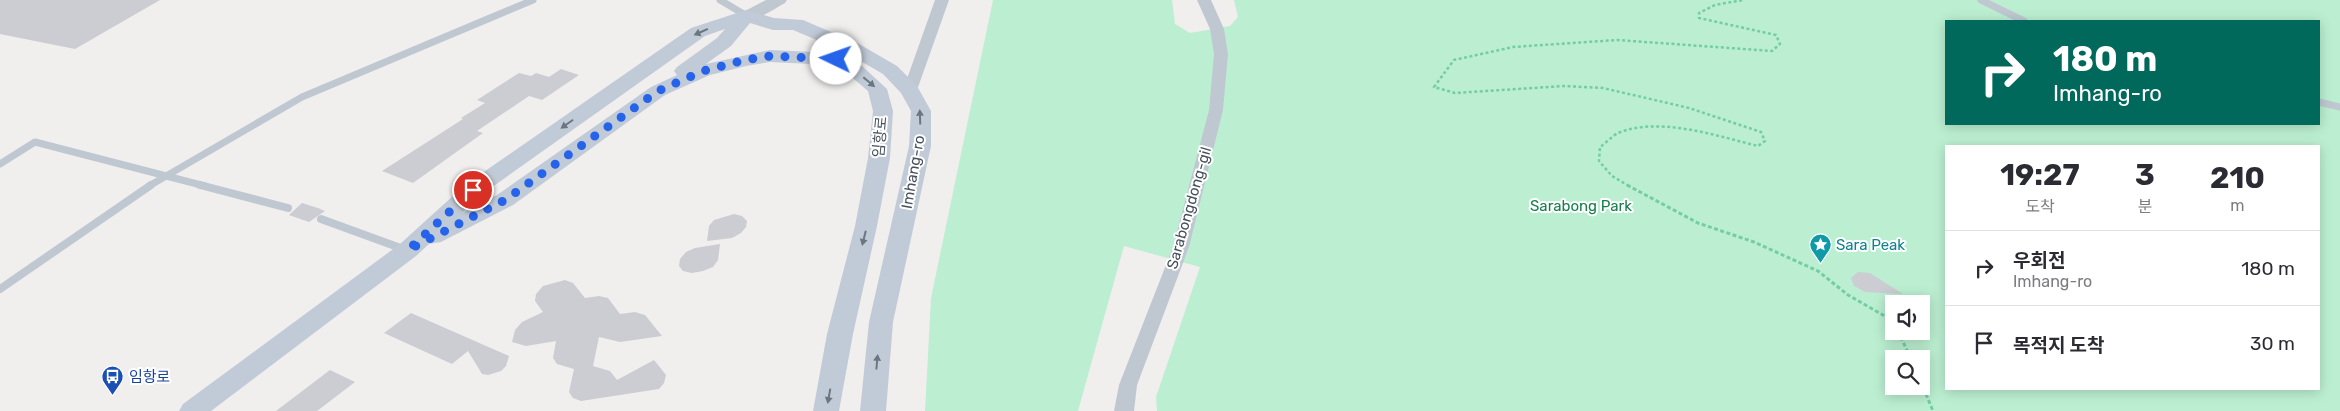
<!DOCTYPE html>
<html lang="ko">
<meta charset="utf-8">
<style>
:root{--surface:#fff;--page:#f7f7f7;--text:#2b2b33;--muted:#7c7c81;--line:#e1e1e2}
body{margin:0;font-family:Rubik,"Noto Sans KR",sans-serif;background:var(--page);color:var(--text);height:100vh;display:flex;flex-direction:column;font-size:19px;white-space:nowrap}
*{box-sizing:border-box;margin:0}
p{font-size:16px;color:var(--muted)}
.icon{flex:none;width:28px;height:28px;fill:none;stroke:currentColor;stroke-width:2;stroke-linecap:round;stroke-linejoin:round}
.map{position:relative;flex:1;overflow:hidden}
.side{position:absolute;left:1945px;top:145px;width:375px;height:245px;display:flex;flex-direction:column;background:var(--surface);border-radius:0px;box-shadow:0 2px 12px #0003}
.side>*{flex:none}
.banner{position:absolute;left:1945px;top:20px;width:375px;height:105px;border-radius:0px;box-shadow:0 2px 12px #0003;background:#00695c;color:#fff;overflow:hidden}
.buttons{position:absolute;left:1885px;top:295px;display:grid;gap:10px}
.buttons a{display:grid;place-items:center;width:45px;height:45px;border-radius:0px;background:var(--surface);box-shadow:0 2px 12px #0003;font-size:25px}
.pin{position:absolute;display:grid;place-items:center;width:42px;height:42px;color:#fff;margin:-21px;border:2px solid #fff;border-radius:50%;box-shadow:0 1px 5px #0007}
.me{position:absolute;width:55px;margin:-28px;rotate:273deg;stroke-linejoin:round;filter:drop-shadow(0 0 4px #0008)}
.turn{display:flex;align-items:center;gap:18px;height:105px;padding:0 25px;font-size:22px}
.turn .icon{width:65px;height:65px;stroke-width:2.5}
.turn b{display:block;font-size:35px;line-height:42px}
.eta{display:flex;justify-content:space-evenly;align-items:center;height:85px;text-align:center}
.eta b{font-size:30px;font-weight:700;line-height:35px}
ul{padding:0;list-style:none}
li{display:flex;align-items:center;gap:15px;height:75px;padding:0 25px;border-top:1px solid var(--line)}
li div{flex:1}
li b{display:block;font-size:19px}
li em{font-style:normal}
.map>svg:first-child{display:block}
.green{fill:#bcefd1;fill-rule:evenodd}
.building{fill:#cbcdd3}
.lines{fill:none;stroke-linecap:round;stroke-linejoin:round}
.path-far1{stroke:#73cea3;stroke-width:2.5;stroke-dasharray:3 2.5;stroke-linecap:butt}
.path{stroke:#73cea3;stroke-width:3;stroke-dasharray:4 2.5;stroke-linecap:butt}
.service-far1{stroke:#bfc8d1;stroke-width:7}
.service{stroke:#bfc8d1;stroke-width:8}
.minor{fill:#bfc8d1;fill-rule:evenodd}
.tertiary{fill:#bfc8d1;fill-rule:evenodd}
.secondary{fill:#c1cbd8;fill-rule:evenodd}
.oneway{fill:#6b7681}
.route{stroke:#2563eb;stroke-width:9;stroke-dasharray:0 16.2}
.labels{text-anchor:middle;stroke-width:4;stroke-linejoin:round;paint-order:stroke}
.street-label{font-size:15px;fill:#46515c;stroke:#fff}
.park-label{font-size:15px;fill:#167e4c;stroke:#fff}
.culture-label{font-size:15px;fill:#0d838f;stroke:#fff;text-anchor:start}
.transit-label{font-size:15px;fill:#164399;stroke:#fff;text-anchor:start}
</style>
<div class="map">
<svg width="2340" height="411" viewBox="0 0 2340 411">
<rect width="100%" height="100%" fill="#f1eeee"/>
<path class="green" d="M993 0H1172L1175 24 1190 33 1230 26 1238 17 1234 0H2340V411H1157L1156 397 1200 267 1124 246 1078 411H925L931 298ZM1946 21H2319V124H1946ZM1946 146H2319V389H1946ZM1894 304H1921V331H1894ZM1894 359H1921V386H1894Z"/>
<g class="building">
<path d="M0 0H160L75 49 0 34Z"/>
<path d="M561 69 579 75 542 100 529 96 477 131 483 133 413 183 382 171 463 119 461 118 485 103 477 100 519 73 531 76 536 73 549 77Z"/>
<path d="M302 203 321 209H320L325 211 309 222 289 215Z"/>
<path d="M734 214 742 216 747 221 746 227 741 233 732 238 707 241 709 226 714 220Z"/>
<path d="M720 244 718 260 713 267 703 271 692 273 683 271 679 266 680 259 686 252 695 248Z"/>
<path d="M1858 272 1870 273 1903 294 1865 292 1854 286 1851 278Z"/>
<path d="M565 280 573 283 585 298 599 296 608 298 620 314 635 312 645 315 662 336 620 342 599 337 593 366 610 371 617 380 654 360 666 375 664 383 659 389 581 401 573 398 569 392 574 369 557 364 553 358 556 341 526 346 512 342 515 330 522 322 543 312 535 301 536 294 543 286Z"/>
<path d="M411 313 509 356 506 366 501 371 488 375 482 374 468 351 452 364 384 333Z"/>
<path d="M330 370 355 382 317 411H276Z"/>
</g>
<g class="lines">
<path class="path-far1" d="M1629 186 1612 176 1599 161 1600 147C1606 143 1612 136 1618 133 1659 116 1717 136 1758 146L1765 141 1761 132 1689 108 1603 88 1564 86 1455 93 1434 87 1454 60 1513 47 1617 40 1772 51 1780 44 1776 35 1699 18V13L1715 5 1743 0"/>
<g class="path">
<path d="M1627 185 1698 223 1754 242 1818 271 1848 295 1883 315 1894 327"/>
<path d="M1898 331 1911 359"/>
<path d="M1921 382 1933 411"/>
</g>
<g class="service-far1">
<path d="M720 0 747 16"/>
<path d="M1981 0 2024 21"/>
<path d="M2319 102 2340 107"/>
<path d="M0 164 35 142 205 186"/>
<path d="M149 186 302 97 533 0"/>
</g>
<g class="service">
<path d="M200 185 288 208"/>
<path d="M321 219 406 250"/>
<path d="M0 289 151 185"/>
</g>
<g class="minor">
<path d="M935 0H949L917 90 915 93H905L903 90Z"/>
<path d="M1197 0H1211L1224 29 1228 54 1223 110 1189 247 1137 385 1134 411H1114L1119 385 1173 247 1209 110 1214 54 1210 29Z"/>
</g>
<path class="tertiary" d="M766 0H787L785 3C772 10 755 23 741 19L739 16 741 13Z"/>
<path class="secondary" d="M746 10 774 18 803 20 859 44 897 66 917 86 931 111V146L893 322 886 411H860L869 322 909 146 911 111 901 93 883 74 845 52 793 30H773L750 23 731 46 706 64 770 50 836 53 862 66 887 89 893 111 890 158 877 226 853 334 839 411H813L827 334 855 226 868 158 873 111 868 91 848 74 832 65 770 62 746 66 710 75 665 95 513 205 441 242 429 244 416 256 211 411H179L183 404 400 244 465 185 691 28ZM725 29 717 38 677 67 674 71 677 75 651 87 497 195 462 213 481 195 705 36Z"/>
</g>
<defs><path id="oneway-solid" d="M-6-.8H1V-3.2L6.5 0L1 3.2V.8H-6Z" transform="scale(1.25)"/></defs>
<g class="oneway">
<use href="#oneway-solid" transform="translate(701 32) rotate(156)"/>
<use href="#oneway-solid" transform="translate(869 82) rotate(40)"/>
<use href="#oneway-solid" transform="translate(920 117) rotate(-92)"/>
<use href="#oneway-solid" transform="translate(567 124) rotate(145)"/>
<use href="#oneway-solid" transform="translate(864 238) rotate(104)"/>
<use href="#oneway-solid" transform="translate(877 362) rotate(-85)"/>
<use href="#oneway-solid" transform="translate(829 396) rotate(100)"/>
</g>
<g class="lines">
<path class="route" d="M473 190 408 250 505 200 658 91 703 71 745 60 770 56 836 59"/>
</g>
<defs>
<symbol id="sight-pin" viewBox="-11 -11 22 30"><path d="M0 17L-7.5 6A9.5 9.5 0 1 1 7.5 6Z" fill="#0f9aa8" stroke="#fff"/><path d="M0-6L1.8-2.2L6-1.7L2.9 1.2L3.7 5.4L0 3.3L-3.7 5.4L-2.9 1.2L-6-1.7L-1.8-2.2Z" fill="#fff"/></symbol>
<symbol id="bus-pin" viewBox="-11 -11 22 30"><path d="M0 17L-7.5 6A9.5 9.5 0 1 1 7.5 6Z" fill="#1a4fb4" stroke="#fff"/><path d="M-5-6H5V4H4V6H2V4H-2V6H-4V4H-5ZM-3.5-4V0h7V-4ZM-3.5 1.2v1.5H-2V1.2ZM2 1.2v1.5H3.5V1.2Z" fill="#fff"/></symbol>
</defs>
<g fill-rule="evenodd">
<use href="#sight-pin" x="1808" y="232" width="25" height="34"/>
<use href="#bus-pin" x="100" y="364" width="25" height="34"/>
</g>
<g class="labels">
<g class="street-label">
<text transform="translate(880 137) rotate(-85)" y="5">임항로</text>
<text transform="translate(913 172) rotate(-80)" y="5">Imhang-ro</text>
<text transform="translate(1189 208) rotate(-74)" y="5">Sarabongdong-gil</text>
</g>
<g class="park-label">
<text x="1581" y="211">Sarabong Park</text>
</g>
<g class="culture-label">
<text x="1836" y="250">Sara Peak</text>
</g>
<g class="transit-label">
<text x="129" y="382">임항로</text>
</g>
</g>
</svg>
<div class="buttons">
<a><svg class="icon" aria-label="sound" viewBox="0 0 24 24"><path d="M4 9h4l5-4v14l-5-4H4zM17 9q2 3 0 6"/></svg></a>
<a><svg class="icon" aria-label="search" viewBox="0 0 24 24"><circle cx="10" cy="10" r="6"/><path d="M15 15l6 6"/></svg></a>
</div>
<div class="pin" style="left:473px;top:190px;background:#d93025"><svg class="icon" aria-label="arrive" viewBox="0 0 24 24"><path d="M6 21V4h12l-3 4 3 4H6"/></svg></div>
<svg class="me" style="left:836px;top:59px" viewBox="-20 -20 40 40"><circle r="19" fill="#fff"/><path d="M0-13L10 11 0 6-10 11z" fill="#2563eb"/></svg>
<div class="banner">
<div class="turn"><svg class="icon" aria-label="right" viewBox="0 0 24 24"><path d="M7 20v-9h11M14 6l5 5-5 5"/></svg><div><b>180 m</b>Imhang-ro</div></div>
</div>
<section class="side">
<div class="eta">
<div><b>19:27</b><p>도착</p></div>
<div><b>3</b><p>분</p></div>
<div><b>210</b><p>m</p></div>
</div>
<ul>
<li><svg class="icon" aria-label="right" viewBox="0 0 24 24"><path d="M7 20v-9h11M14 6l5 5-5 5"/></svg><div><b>우회전</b><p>Imhang-ro</p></div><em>180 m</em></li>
<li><svg class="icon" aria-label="arrive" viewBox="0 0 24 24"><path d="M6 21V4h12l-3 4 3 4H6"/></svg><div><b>목적지 도착</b></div><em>30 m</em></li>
</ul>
</section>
</div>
